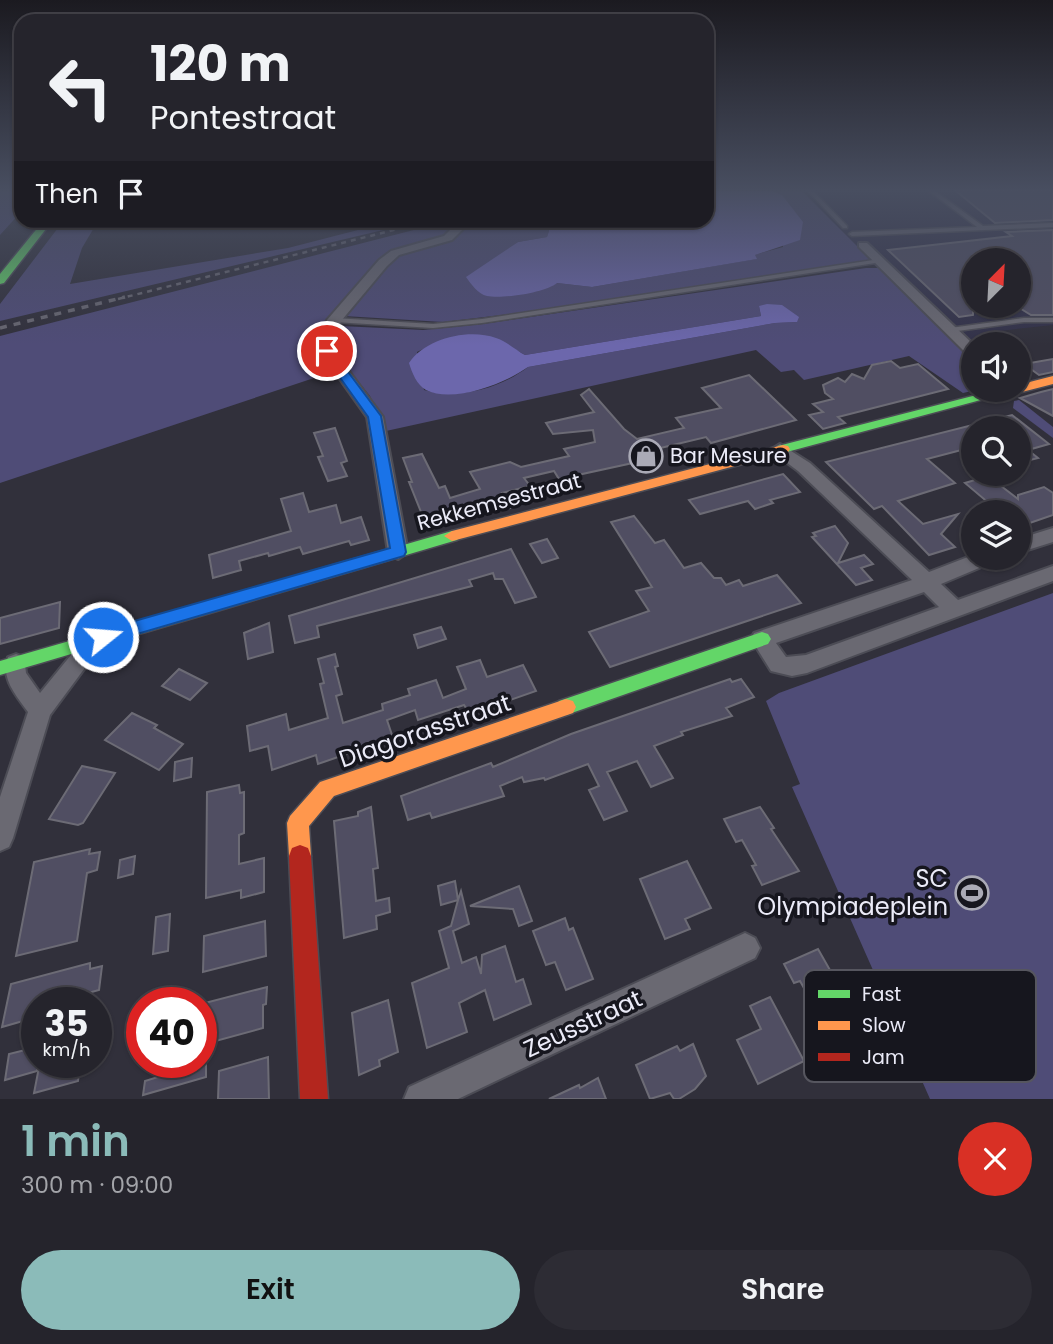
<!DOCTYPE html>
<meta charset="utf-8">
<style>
:root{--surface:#25242c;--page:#2d2c34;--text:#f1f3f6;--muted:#a3a4a9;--line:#424148;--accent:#8bbbb9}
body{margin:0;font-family:Poppins,sans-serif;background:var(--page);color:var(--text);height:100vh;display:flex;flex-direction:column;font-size:26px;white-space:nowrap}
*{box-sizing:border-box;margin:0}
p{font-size:23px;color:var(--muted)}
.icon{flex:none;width:38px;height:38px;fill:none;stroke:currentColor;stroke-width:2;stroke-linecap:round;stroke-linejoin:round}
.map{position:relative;height:1099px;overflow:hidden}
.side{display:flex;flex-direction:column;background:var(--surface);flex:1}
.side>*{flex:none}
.banner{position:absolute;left:14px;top:14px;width:700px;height:214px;border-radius:21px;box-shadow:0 2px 5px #0004,0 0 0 2px var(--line);background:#25242c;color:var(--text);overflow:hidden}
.needle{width:46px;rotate:24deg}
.fabs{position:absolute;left:961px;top:248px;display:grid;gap:14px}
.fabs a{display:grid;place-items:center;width:70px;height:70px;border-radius:50%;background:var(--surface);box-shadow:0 2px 5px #0004,0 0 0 2px var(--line);font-size:35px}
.speed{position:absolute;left:21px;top:987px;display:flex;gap:14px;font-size:35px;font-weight:700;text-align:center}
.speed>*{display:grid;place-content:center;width:91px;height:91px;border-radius:50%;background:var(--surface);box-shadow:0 2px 5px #0004,0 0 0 2px var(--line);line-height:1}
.speed small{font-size:18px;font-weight:400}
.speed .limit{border:10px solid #d22;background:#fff;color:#111}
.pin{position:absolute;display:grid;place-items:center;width:60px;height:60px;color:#fff;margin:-30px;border:4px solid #fff;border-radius:50%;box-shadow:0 2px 7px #0007}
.me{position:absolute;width:77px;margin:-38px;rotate:73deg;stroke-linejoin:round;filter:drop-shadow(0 0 5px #0008)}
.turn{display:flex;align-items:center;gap:24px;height:147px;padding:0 21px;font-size:32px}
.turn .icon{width:91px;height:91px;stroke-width:2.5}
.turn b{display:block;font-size:49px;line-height:60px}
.then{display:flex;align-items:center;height:66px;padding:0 21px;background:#0003;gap:14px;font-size:26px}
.round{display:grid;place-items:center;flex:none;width:74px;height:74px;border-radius:37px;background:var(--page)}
.headline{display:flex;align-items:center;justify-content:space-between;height:119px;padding:0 21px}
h1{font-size:42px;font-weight:600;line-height:52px;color:var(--accent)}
.cta{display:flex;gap:14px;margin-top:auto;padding:14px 21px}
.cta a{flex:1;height:80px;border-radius:42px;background:var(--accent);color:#111;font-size:28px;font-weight:600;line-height:80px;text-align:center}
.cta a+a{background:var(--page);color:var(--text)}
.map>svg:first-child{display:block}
.built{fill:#333249;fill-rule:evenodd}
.green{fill:#4f4c77;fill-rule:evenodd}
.water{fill:#6c67ac}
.building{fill:#504e62;stroke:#6c6b75;stroke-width:2}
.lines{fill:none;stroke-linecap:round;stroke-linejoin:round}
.lane-casing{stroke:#4c4c55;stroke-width:3}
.street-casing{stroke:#4c4c55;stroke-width:4}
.fast-casing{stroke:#4c4c55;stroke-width:3}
.slow-casing{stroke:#4c4c55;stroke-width:3}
.jam-casing{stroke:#4c4c55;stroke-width:3}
.lane{fill:#6a6972;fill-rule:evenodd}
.street{fill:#6a6972;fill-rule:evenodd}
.fast{fill:#63d668;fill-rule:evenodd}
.slow{fill:#ff974d;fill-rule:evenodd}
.jam{fill:#b3261e;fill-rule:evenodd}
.rail-far1{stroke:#686771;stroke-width:2.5;stroke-dasharray:5 5;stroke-linecap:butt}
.rail{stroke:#686771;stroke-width:3.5;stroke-dasharray:7 7;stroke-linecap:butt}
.route{fill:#1a73e8;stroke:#114b97;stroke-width:2}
.labels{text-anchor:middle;stroke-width:7;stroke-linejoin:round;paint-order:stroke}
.poi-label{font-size:21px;fill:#ebebf8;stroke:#16161e;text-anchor:start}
.street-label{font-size:21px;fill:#ebebf8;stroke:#16161e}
.near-street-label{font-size:24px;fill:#ebebf8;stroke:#16161e}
.near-poi-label{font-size:24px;fill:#ebebf8;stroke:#16161e;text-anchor:end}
.key{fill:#16161e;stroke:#56565f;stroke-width:2}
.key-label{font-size:19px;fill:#ebebf8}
</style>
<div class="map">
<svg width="1053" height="1099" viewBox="0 0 1053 1099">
<rect width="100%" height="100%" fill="#31303b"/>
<path class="built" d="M802 191H1053V325L981 333 995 345H973V362ZM973 261H1018V306H973Z"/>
<g class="green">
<path d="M0 191H21V212L0 235Z"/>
<path d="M773 191H802L871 260 536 311 443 322 344 316 397 254 462 230 463 223 458 221H552L547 237 518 242 505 252 557 283 592 287 756 259 754 255 783 247 782 195Z"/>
<path d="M64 220 98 221 82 248 70 284 288 248 389 222 421 221 0 321V304Z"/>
<path d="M445 222 454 230 445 237 388 253 330 318 322 334 319 349 332 372 0 483V336Z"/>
<path d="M866 268H879L973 362V390H976L963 393 909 356 804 380 794 370 781 372 756 350 386 431 370 396 332 349 334 338 341 326 423 330 483 324ZM759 306 797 322 775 323 528 367C501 388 458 400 424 390L417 352C462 330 481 329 525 355L761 316Z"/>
<path d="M1019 400 1053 427V438L1013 408 1014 401Z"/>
<path d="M1053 593V1099H930L792 787 800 784 766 701 779 693Z"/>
</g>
<g class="water">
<path d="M707 191H773L782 195 803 222 800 240 755 255 757 259 592 287 557 283C545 293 502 299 487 296 478 294 471 284 466 277L518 242 547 237 552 221 707 220Z"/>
<path d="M767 304 782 305 799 317 797 322 775 323 528 367C506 383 453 404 426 390 417 385 412 373 409 363 425 339 468 328 496 338 506 341 516 350 525 355L761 316 759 306Z"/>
</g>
<g class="building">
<path d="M956 191H1053V220L995 223Z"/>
<path d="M1053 230V315H1031L1018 307V261H973V315L959 317 888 250 1012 236 1006 232Z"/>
<path d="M1053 359V372L1039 375 1024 364Z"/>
<path d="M891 361 900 368 918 364 948 389 838 417 845 423 823 429 809 415 823 412 813 404 833 399 825 393 823 385 838 378 845 382 852 374 864 379 872 365Z"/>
<path d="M749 375 796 420 711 443 706 437 648 451 651 456 642 461 559 479 554 471 524 478 530 486 502 493 510 508 497 511 496 509 489 510 486 505 425 522 409 482H412L403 458 422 454 439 488 445 486 450 498 480 489 470 472 510 462 521 467 569 456 564 449 595 442 593 430 553 434 546 423 594 412 581 395 589 389 624 429 637 439 684 428 676 418 721 408 702 388Z"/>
<path d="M1053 389V416L1020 398 1041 392Z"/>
<path d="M1012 415 1049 444 1028 450 1038 458 1018 463V429H973V447L927 459 955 483 898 501 923 524 958 514 941 534 955 547 929 555 882 506 874 509 826 462Z"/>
<path d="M335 428 347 461 341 463 347 476 328 481 318 457 323 456 314 433Z"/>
<path d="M783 474 800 492 770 500 773 503 755 509 748 501 700 514 689 500Z"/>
<path d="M988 476 1018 499V495L1044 487 1053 493V515L1018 527V513H973L972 510 990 504 965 483Z"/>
<path d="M303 493 309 512 336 505 341 523 361 517 369 540 351 545 349 541 303 554 300 547 269 556 268 553 239 561 241 570 213 578 209 555 291 531 281 499Z"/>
<path d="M634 516 655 543 664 540 684 568 701 563 714 578H721L726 585 739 580 743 586 777 575 801 603 610 667 589 632 649 611 636 591 652 587 611 522Z"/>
<path d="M835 526 848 543 838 563 864 555 873 564 861 568 872 580 856 585 812 537 816 536 813 533Z"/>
<path d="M547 539 558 558 542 563 530 544Z"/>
<path d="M511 549 536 597 515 603 503 579H495L493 573 469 580 472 586 317 626 319 637 295 643 289 616Z"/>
<path d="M60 602 59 628 0 644V618Z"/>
<path d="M269 623 273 652 248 659 244 633Z"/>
<path d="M441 627 446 639 418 648 414 635Z"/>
<path d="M335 654 338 666 335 667 342 694 336 696 343 723 383 710 382 704 410 695 408 689 436 680 443 698 466 689 457 667 480 660 487 677 523 665 536 691 470 714 464 705 418 720 415 710 387 720 393 738 318 764 316 755 272 770 268 746 250 751 247 726 286 714 289 730 328 718 320 684 324 683 318 659Z"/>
<path d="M179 669 207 683 190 700 162 686Z"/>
<path d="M730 679 732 682 741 679 754 697 726 708 732 716 681 732 683 735 654 746 673 778 651 787 637 761 607 772 627 811 604 820 589 790 599 786 588 764 545 780 544 778 524 782 522 777 500 786 504 796 432 818 430 813 408 820 401 796 491 763 493 767 571 734Z"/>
<path d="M132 713 157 725 154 728 183 744 159 770 105 740Z"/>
<path d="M192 758 191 777 174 781 175 762Z"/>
<path d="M82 766 115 773 83 823 78 825 49 819Z"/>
<path d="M239 785 240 793 244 792V833L239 835V864L264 858V892L241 898V890L206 898 207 792Z"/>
<path d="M371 807 378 868 373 869 376 901 389 898 390 912 376 916 377 929 344 938 334 821 358 816V812Z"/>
<path d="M760 807 774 828 771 829 799 871 762 885 752 866 756 865 742 840 736 842 724 819Z"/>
<path d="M90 849 89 854 100 852 97 870 87 873 77 941 16 956 34 862Z"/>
<path d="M135 856 133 874 118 878 120 860Z"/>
<path d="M687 861 711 908 685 919 690 929 665 939 640 879Z"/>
<path d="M455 881 458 900 461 891 469 924 453 931 462 963 476 957 481 974 482 955 505 946 516 982 523 979 531 1004 494 1020 485 990 459 1003 467 1032 427 1048 412 983 449 968 439 931 451 926 458 900 441 905 438 886Z"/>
<path d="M519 886 532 921 519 926 513 909 470 906Z"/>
<path d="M170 914 168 951 153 954 156 917Z"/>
<path d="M565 918 569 930 573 928 593 979 566 990 555 962 546 965 533 931Z"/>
<path d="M265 921 266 956 203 972 204 936Z"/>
<path d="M818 949 839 986 858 977 866 990 847 999 867 1033 829 1050 812 1016 818 1013 800 981 794 983 784 964Z"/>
<path d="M90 963V969L102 966 99 990 52 1003H37V1017L2 1027 11 984Z"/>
<path d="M267 987 266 1004 263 1005V1028L201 1045V1004Z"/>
<path d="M770 997 804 1061 758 1084 737 1040 761 1029 750 1006Z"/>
<path d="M388 1000 398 1052 379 1060 380 1066 359 1075 352 1013Z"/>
<path d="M693 1044 706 1076 695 1089 679 1099H674L670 1093 650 1099 636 1065 677 1046 680 1051Z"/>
<path d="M37 1047V1071L5 1080 9 1054Z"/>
<path d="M268 1057 269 1099H218L219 1071Z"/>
<path d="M40 1062H80L78 1081 34 1093Z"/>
<path d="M206 1062V1077L143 1095 145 1081Z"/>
<path d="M598 1078 606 1099H549L579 1085 580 1088Z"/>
</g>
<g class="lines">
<defs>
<g id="lane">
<path d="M808 191H813L847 226V228H843Z"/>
<path d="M929 191H935L983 226 1053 223V227L852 236 849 234 852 232 977 227Z"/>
<path d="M880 259 882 260V262L482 323 433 328 334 322 331 320 334 318 433 324 482 319Z"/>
<path d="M1024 318H1053V322H1024L950 332 947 330 950 328Z"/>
</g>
<g id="street">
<path d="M444 220H455L463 229 452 240 399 255 387 266 341 321 334 351 383 417 408 552 398 559 388 552 367 417 320 351 327 320 379 260 391 251 444 236 451 229Z"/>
<path d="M859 243H867L974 345 973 356 968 355 859 247Z"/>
<path d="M780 444 810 463 929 572 973 555V558H994L991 563 941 584 958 600 1053 566V581L807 673 792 676 771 671 751 639 754 633 912 580 798 471 774 453 772 449ZM924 592 939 607 806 655 786 657 776 643Z"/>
<path d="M1053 528V542L1018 553V539Z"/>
<path d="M81 635 89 638 93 657 50 715 13 838 9 847 0 851V797L28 712C16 695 0 678 8 657L16 654 24 657 26 673 40 693 71 655 73 638Z"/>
<path d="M745 933 755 938 760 948 755 958 458 1099H404L409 1087Z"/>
</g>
<g id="fast">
<path d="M44 220H53L4 283 0 284V274Z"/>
<path d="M996 390H1018L783 453 776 449 778 446Z"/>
<path d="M452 531 457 532 460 536 457 540 0 675V661Z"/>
<path d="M762 632 768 634 771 639 768 644 566 715 559 713 556 707 559 701Z"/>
</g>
<g id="slow">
<path d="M1053 376V384L1018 393 1013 390H1018V385Z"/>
<path d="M783 445 788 446 790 449 788 452 452 541 444 536 452 531Z"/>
<path d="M566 699 573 701 576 707 573 713 334 796 309 826 311 856 308 864 300 867 292 864 289 856 287 823 290 816 320 782Z"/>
</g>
<path id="jam" d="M300 845 308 848 311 856 328 1099H300L289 856 292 848Z"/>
</defs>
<use href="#lane" class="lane-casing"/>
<use href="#street" class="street-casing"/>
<use href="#fast" class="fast-casing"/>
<use href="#slow" class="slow-casing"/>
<use href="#jam" class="jam-casing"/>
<use href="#lane" class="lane"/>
<use href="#street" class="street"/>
<use href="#fast" class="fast"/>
<use href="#slow" class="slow"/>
<use href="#jam" class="jam"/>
<path class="rail-far1" d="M118 299 434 220"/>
<path class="rail" d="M0 328 125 297"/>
</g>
<linearGradient id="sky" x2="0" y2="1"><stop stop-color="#1b1a20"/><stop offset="0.55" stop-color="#484e60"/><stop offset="1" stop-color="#484e60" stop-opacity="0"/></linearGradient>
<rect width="1053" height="345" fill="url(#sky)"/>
<path class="route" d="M323 349H331L381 416 406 552 404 556 103 644 97 642 95 637 103 630 390 548 368 417 321 351Z"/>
<defs>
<symbol id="shop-ring" viewBox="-11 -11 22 22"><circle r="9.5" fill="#16161e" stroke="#aaaab6" stroke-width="1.5"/><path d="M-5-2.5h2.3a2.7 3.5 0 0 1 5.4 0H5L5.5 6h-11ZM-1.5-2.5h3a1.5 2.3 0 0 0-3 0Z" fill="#aaaab6"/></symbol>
<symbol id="stadium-ring" viewBox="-11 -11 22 22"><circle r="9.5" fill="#16161e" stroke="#aaaab6" stroke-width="1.5"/><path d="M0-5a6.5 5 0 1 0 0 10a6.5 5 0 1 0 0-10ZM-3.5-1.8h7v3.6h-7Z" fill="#aaaab6"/></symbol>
</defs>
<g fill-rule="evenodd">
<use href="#shop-ring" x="627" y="437" width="38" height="38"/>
<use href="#stadium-ring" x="953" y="874" width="38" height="38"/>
</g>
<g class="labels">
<g class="poi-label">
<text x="670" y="463">Bar Mesure</text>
</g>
<g class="street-label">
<text transform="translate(499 502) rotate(-15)" y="7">Rekkemsestraat</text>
</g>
<g class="near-street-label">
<text transform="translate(425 731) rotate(-19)" y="8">Diagorasstraat</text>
<text transform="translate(583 1024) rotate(-25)" y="8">Zeusstraat</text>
</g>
<g class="near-poi-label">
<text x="948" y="887">SC<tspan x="948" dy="28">Olympiadeplein</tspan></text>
</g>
</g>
<rect x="804" y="970" width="232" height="112" rx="10" class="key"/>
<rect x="818" y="990" width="32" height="8" fill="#63d668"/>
<rect x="818" y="1021" width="32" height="9" fill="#ff974d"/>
<rect x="818" y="1053" width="32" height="8" fill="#b3261e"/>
<g class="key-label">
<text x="862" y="1001">Fast</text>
<text x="862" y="1032">Slow</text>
<text x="862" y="1064">Jam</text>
</g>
</svg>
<div class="fabs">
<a><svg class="needle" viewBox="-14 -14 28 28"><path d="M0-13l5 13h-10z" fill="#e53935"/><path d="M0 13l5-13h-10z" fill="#a3a4a9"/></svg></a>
<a><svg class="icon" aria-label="sound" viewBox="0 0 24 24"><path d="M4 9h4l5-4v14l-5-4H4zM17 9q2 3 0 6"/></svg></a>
<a><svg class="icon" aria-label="search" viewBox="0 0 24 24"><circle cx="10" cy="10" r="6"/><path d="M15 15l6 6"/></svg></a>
<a><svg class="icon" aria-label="layers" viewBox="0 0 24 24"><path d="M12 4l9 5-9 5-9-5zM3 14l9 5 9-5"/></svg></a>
</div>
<div class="speed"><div>35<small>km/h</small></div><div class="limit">40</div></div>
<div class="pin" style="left:327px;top:351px;background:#d93025"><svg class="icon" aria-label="arrive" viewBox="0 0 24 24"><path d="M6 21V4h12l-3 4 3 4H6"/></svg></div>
<svg class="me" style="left:103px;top:637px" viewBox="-20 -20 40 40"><circle r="17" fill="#1a73e8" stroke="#fff" stroke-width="3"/><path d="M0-11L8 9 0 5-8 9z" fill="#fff"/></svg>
<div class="banner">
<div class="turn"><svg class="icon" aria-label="left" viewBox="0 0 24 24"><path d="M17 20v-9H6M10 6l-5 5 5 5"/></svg><div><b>120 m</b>Pontestraat</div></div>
<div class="then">Then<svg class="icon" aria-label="arrive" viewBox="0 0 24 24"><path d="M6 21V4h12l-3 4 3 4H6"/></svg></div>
</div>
</div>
<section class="side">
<div class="headline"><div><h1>1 min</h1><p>300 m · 09:00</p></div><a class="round" style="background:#d93025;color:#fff"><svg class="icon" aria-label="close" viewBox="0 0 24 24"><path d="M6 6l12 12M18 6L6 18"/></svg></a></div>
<div class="cta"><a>Exit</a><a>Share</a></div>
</section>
